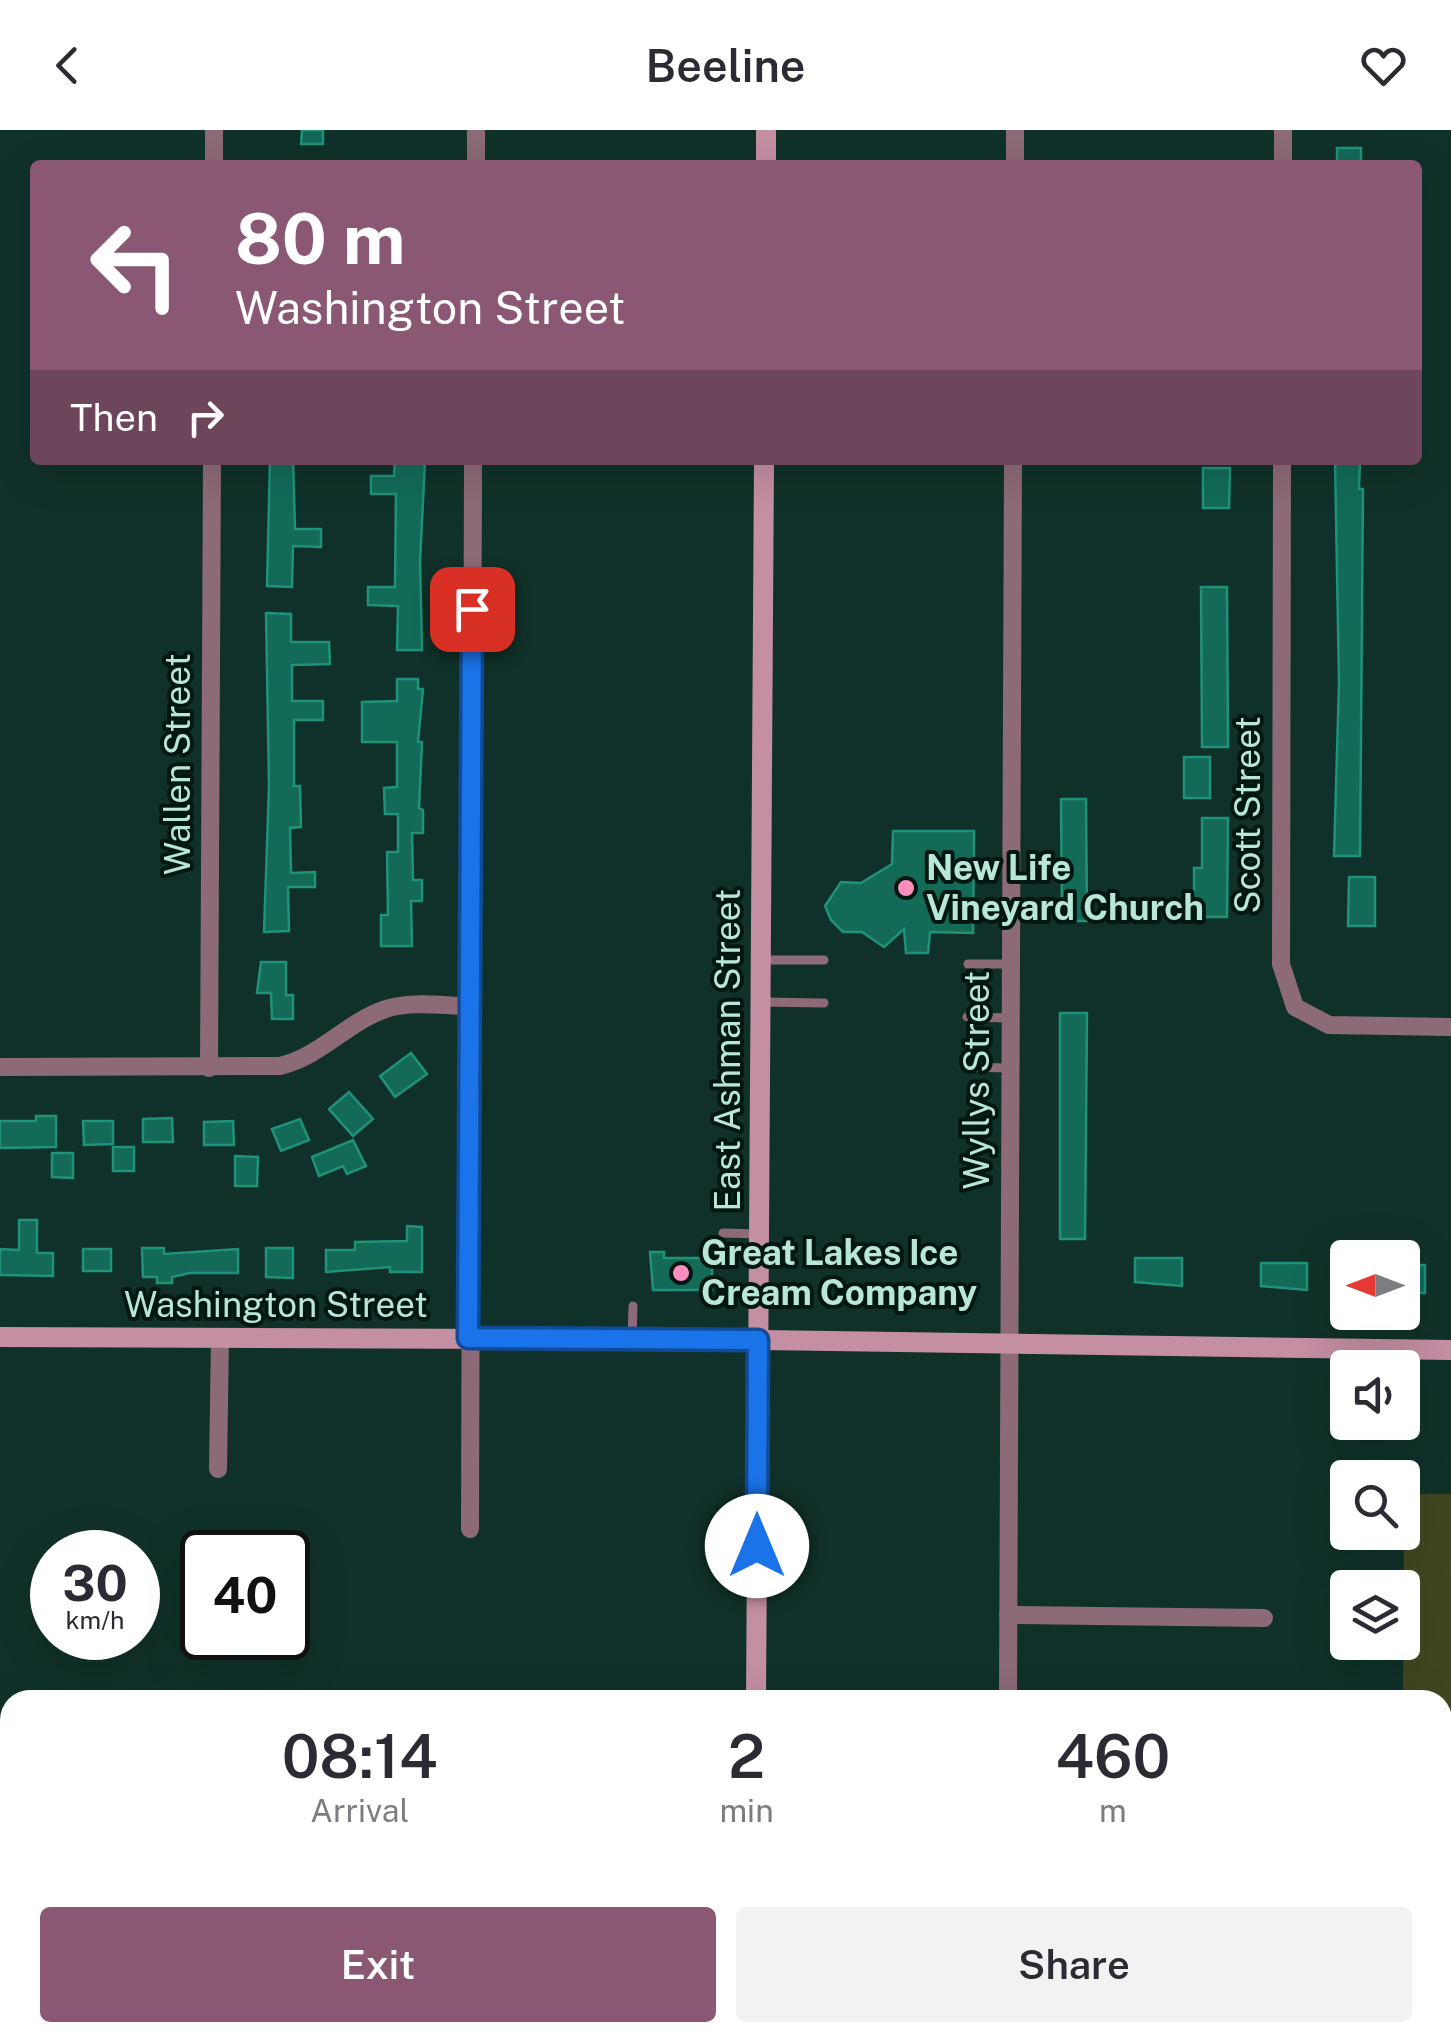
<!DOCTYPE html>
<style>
:root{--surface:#fff;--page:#f2f2f3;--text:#2b2b33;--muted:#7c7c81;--accent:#8a5872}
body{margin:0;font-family:"Public Sans",sans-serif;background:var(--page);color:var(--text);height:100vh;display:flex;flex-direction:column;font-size:38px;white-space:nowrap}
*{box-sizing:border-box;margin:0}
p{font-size:32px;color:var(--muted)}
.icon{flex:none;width:55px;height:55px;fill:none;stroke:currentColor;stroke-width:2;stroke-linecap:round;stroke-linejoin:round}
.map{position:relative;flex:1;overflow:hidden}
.drawer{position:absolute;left:0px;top:1560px;width:1452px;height:352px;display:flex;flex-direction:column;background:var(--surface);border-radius:30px 30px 0 0;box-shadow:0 10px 40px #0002}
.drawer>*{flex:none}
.banner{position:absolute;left:30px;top:30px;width:1392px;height:305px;border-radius:10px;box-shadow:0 10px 40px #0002;background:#8a5872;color:#fff;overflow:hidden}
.needle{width:65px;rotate:270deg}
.tools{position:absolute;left:1330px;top:1110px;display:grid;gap:20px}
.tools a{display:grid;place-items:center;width:90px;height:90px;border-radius:10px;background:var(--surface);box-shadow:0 10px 40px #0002;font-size:50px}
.speed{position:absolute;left:30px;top:1400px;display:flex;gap:20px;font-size:50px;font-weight:700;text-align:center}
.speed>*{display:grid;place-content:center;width:130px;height:130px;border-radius:50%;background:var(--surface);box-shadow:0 10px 40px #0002;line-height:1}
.speed small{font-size:25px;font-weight:400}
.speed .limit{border:5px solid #111;border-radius:15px;background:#fff;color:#111}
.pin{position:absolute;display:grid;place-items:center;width:85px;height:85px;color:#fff;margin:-42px;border-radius:20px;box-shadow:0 5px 15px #0006}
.me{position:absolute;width:110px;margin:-55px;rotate:0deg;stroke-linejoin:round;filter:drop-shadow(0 0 8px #0008)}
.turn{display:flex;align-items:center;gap:35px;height:210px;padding:0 40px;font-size:45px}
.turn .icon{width:130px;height:130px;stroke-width:2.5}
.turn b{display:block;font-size:70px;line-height:85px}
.then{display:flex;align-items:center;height:95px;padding:0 40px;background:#0003;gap:20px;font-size:38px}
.eta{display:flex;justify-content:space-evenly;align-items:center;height:170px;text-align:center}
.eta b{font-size:60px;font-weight:600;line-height:70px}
.primary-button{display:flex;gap:20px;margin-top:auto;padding:20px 40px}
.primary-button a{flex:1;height:115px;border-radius:10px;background:var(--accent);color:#fff;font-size:40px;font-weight:600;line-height:115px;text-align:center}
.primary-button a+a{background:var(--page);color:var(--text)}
header{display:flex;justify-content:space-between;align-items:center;height:130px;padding:0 40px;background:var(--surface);font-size:45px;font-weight:600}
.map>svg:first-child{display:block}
.green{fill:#424620}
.building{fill:#126a57;stroke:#1f9279;stroke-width:2.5}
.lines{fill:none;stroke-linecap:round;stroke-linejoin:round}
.lane{stroke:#8c6a77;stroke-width:9}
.street{stroke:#8c6a77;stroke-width:18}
.secondary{stroke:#c48ea3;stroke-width:20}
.route-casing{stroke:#114b97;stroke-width:25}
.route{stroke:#1a73e8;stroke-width:18}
.poi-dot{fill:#fd8ebe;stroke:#021712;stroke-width:4}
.labels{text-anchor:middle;stroke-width:8;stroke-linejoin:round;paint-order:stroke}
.street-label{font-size:35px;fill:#b8e7d8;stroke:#021712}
.poi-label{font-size:35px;font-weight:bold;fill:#b8e7d8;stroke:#021712;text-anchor:start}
</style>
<header><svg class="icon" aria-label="back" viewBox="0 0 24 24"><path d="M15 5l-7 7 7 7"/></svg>Beeline<svg class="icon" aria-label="heart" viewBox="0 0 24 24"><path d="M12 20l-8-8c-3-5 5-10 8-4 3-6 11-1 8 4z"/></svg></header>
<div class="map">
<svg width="1451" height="1911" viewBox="0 0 1451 1911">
<rect width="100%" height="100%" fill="#103129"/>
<g class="green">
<path d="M1404 1364H1451V1661L1443 1658 1442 1570H1403Z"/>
<path d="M1186 1902 1264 1903 1284 1911H1186Z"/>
</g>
<g class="building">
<path d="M302 0H323V14H301Z"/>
<rect x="1337" y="18" width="24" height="17"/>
<path d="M270 330H293L295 399H321V417L293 416 292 457 267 456Z"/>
<path d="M395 330 425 331 420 431 422 520H397L398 476 368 475V457H395L396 364H371V346H394Z"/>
<path d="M1335 330H1360L1359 359H1363L1360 726H1334L1339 553Z"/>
<path d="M1203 338H1230L1229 378H1203Z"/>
<path d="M1201 457H1227L1228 617H1202Z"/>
<path d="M266 483 291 484V512H329L330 534 292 535V571H323V590H294V656H300L301 697 290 698 291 743 315 742V757H288L289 801 264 802 269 656Z"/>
<path d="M397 549H418V559H423L418 612H422L419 678 423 680V703H412L413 750H422V771H411L412 816H381V785H388L387 722H398V684H385L384 658 397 657V612H362V572L397 571Z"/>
<rect x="1184" y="627" width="26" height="41"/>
<path d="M1061 669H1086L1087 791H1062Z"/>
<path d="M1202 688H1228L1227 787H1202V776H1194V738H1202Z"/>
<path d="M893 701H974L973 803 930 802 928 823H906L904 799 884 817 862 802H843L831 790 825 776 841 752 861 753 892 734Z"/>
<path d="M1349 747H1375V796H1348Z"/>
<path d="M261 832H286V865H293V889H272L271 863H257Z"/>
<path d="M1060 883H1087L1085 1109H1060Z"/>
<path d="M411 923 427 944 395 967 380 946Z"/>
<path d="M349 962 373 989 353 1006 329 979Z"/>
<path d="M36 986H56V1017L0 1018V991H36Z"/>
<path d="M172 988 173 1012H143V989Z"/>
<path d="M300 989 309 1010 281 1021 272 999Z"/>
<path d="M83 991H113V1014L84 1015Z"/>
<path d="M233 991 234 1015H204V992Z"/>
<path d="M353 1010 366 1036 347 1044 343 1036 319 1046 312 1027Z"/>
<rect x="113" y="1017" width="21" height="24"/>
<path d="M52 1023H73V1048L52 1047Z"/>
<path d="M235 1026 258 1027 257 1056H235Z"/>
<path d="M19 1090H37V1123H53V1146L0 1145V1119L19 1120Z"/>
<path d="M407 1096 422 1097V1142H390V1137L326 1142V1120H355V1112L407 1111Z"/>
<path d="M142 1118H164V1124L238 1119V1143H190L172 1147V1153H157V1147H143Z"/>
<path d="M266 1118H293V1148L266 1147Z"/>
<rect x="83" y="1119" width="28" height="22"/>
<path d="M650 1122H664V1128H712V1160H653Z"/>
<path d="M1135 1128H1182V1156L1135 1152Z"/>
<path d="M1261 1133H1307V1160L1261 1156Z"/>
<rect x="1402" y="1135" width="23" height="28"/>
</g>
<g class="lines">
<g class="lane">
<path d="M761 830H824"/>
<path d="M968 834H1009"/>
<path d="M761 872 824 873"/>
<path d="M967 887 1009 888"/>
<path d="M966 937 1009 938"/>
<path d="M723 1103 759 1104"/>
<path d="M632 1208 633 1176"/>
</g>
<g class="street">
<path d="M214 35V0"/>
<path d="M476 35V0"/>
<path d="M1015 35V0"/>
<path d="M1283 35V0"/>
<path d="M1282 330 1281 834 1295 877 1329 895 1451 897"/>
<path d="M0 937 280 936C321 926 345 894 383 880 410 870 442 876 470 876"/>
<path d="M209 938 212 330"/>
<path d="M218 1339 220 1207"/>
<path d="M470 1399 473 330"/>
<path d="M1008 1485 1264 1488"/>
<path d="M1008 1570 1013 330"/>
<path d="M0 1746H10"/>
<path d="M1442 1839 1451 1846"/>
<path d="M90 1911V1902"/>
<path d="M302 1911V1902"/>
<path d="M513 1911V1902"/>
<path d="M1006 1911V1902"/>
</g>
<g class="secondary">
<path d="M766 35V0"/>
<path d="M0 1207 758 1210 1451 1220"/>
<path d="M756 1570 764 330"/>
<path d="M754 1911V1902"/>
</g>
</g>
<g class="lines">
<defs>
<path id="route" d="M472 479 468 1208 758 1210 757 1416"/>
</defs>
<use href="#route" class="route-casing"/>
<use href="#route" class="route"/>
</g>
<g class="poi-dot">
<circle cx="906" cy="758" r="10"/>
<circle cx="681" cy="1143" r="10"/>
</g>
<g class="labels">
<g class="street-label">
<text transform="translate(178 634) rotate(-90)" y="12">Wallen Street</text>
<text transform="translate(1248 685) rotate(-90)" y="12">Scott Street</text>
<text transform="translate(728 920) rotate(-90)" y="12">East Ashman Street</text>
<text transform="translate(977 950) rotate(-90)" y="12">Wyllys Street</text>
<text x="276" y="1187">Washington Street</text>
</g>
<g class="poi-label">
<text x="926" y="750">New Life<tspan x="926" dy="40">Vineyard Church</tspan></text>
<text x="701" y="1135">Great Lakes Ice<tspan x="701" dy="40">Cream Company</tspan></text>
</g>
</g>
</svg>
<div class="tools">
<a><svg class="needle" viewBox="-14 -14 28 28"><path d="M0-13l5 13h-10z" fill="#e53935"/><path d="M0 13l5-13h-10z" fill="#7c7c81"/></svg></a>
<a><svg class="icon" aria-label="sound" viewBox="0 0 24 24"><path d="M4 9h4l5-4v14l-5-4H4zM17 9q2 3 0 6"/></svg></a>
<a><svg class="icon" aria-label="search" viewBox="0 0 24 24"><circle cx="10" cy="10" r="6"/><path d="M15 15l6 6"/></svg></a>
<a><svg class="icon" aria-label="layers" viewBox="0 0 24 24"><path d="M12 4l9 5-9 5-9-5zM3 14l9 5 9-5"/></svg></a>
</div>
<div class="speed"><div>30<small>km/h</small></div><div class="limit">40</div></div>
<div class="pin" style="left:472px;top:479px;background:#d93025"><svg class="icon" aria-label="arrive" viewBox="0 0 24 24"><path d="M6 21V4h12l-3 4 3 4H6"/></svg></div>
<svg class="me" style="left:757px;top:1416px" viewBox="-20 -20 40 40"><circle r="19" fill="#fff"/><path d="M0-13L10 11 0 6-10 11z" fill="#1a73e8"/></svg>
<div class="banner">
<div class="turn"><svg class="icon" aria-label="left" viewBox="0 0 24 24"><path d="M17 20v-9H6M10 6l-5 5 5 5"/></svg><div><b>80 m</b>Washington Street</div></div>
<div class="then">Then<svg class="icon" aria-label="right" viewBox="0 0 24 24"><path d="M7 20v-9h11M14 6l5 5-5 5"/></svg></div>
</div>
<section class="drawer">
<div class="eta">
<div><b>08:14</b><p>Arrival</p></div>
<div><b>2</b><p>min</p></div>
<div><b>460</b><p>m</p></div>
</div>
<div class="primary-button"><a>Exit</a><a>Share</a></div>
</section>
</div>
